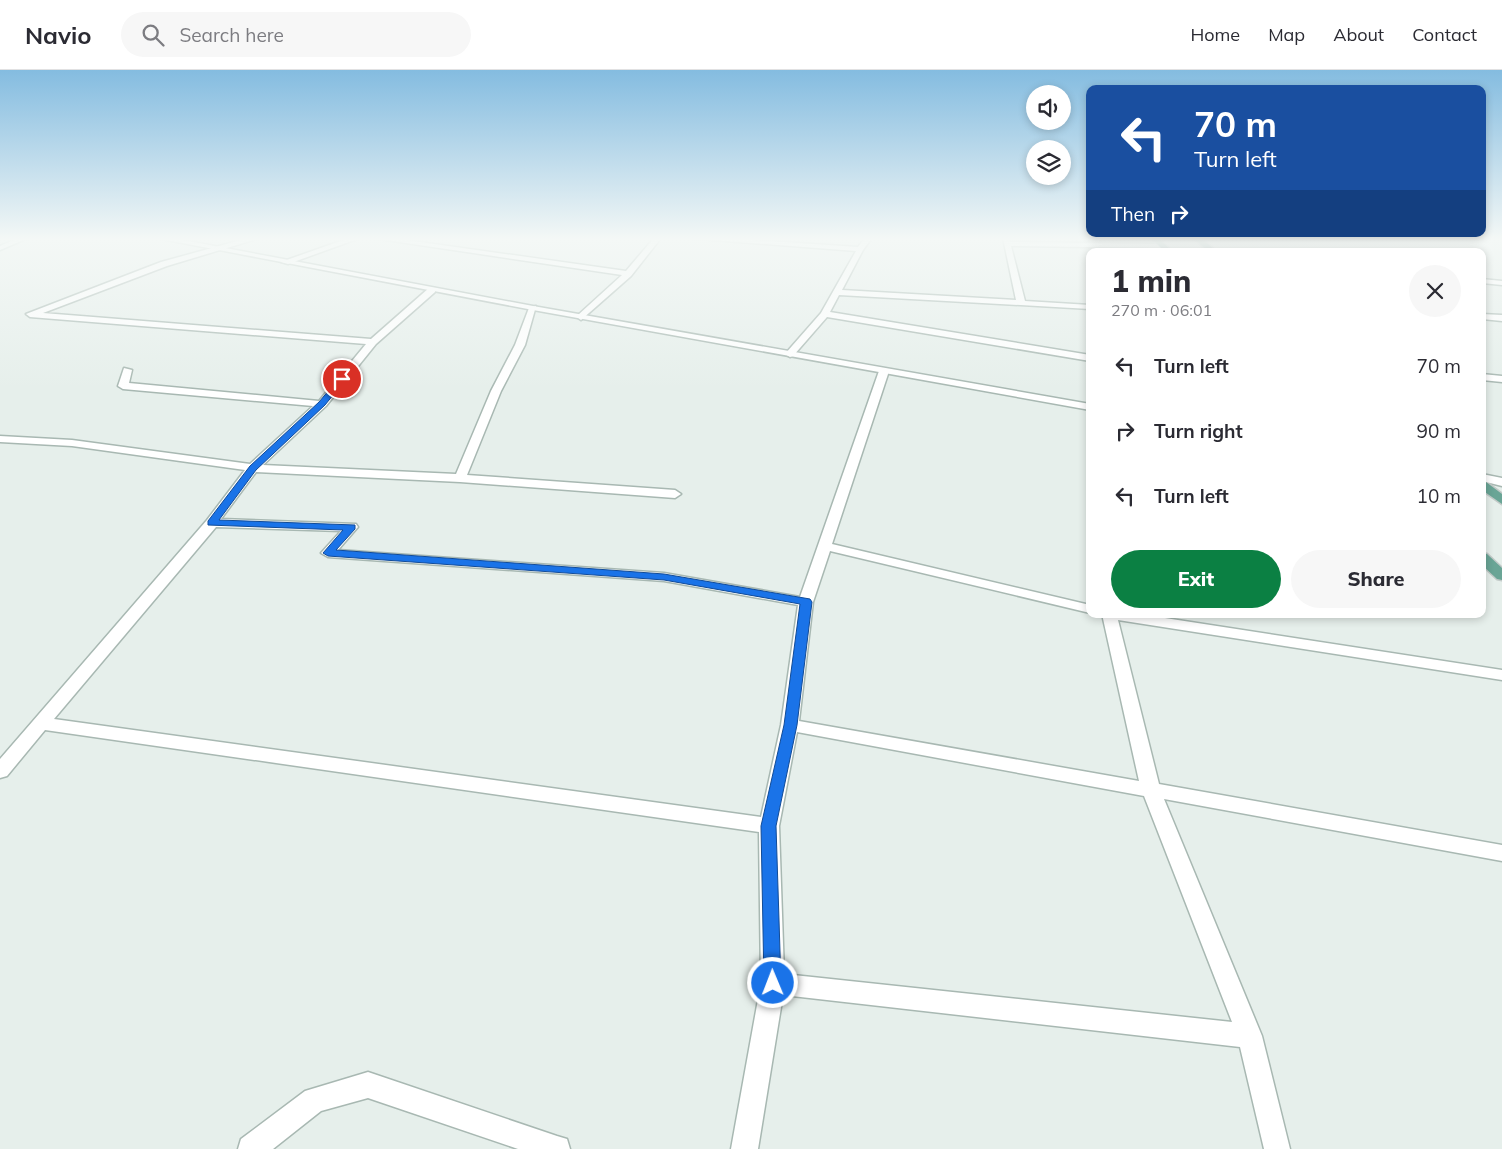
<!DOCTYPE html>
<meta charset="utf-8">
<style>
:root{--surface:#fff;--page:#f7f7f7;--text:#2b2b33;--muted:#7c7c81;--line:#e1e1e2;--accent:#0b8043}
body{margin:0;font-family:Mulish,sans-serif;background:var(--page);color:var(--text);height:100vh;display:flex;flex-direction:column;font-size:19px;white-space:nowrap}
*{box-sizing:border-box;margin:0}
p{font-size:16px;color:var(--muted)}
.icon{flex:none;width:28px;height:28px;fill:none;stroke:currentColor;stroke-width:2;stroke-linecap:round;stroke-linejoin:round}
.map{position:relative;flex:1;overflow:hidden}
.sheet{position:absolute;left:1086px;top:178px;width:400px;height:370px;display:flex;flex-direction:column;background:var(--surface);border-radius:10px;box-shadow:0 2px 8px #0003}
.sheet>*{flex:none}
.hud{position:absolute;left:1086px;top:15px;width:400px;height:152px;border-radius:10px;box-shadow:0 2px 8px #0003;background:#1a4fa0;color:#fff;overflow:hidden}
.fabs{position:absolute;left:1026px;top:15px;display:grid;gap:10px}
.fabs a{display:grid;place-items:center;width:45px;height:45px;border-radius:50%;background:var(--surface);box-shadow:0 2px 8px #0003;font-size:25px}
.pin{position:absolute;display:grid;place-items:center;width:42px;height:42px;color:#fff;margin:-21px;border:2px solid #fff;border-radius:50%;box-shadow:0 1px 5px #0007}
.me{position:absolute;width:55px;margin:-28px;rotate:359deg;stroke-linejoin:round;filter:drop-shadow(0 0 4px #0008)}
.turn{display:flex;align-items:center;gap:18px;height:105px;padding:0 25px;font-size:22px}
.turn .icon{width:65px;height:65px;stroke-width:2.5}
.turn b{display:block;font-size:35px;line-height:42px}
.then{display:flex;align-items:center;height:48px;padding:0 25px;background:#0003;gap:10px;font-size:19px}
.round{display:grid;place-items:center;flex:none;width:52px;height:52px;border-radius:26px;background:var(--page)}
.summary{display:flex;align-items:center;justify-content:space-between;height:85px;padding:0 25px}
h1{font-size:30px;font-weight:800;line-height:38px}
.action{display:flex;gap:10px;margin-top:auto;padding:10px 25px}
.action a{flex:1;height:58px;border-radius:30px;background:var(--accent);color:#fff;font-size:20px;font-weight:800;line-height:58px;text-align:center}
.action a+a{background:var(--page);color:var(--text)}
ul{padding:0;list-style:none}
li{display:flex;align-items:center;gap:15px;height:65px;padding:0 25px}
li div{flex:1}
li b{display:block;font-size:19px}
li em{font-style:normal}
header{display:flex;align-items:center;gap:30px;box-sizing:border-box;height:70px;padding:0 25px;background:var(--surface);border-bottom:1px solid var(--line)}
header strong{font-size:24px}
nav{display:flex;gap:28px;margin-inline-start:auto;font-size:18px}
.search{width:350px;height:45px;background:var(--page);display:flex;align-items:center;gap:12px;box-sizing:border-box;padding:0 18px;border-radius:28px;color:var(--muted);font-size:19px}
.map>svg:first-child{display:block}
.lines{fill:none;stroke-linecap:round;stroke-linejoin:round}
.minor-casing{stroke:#a8b8b2;stroke-width:3}
.tertiary-casing{stroke:#a8b8b2;stroke-width:3}
.secondary-casing{stroke:#a4bbb3;stroke-width:3}
.primary-casing{stroke:#c2cac8;stroke-width:3}
.minor{fill:#fff;fill-rule:evenodd}
.tertiary{fill:#fff;fill-rule:evenodd}
.secondary{fill:#fff;fill-rule:evenodd}
.primary{fill:#6aa596;fill-rule:evenodd}
.route{fill:#1a73e8;stroke:#114b97}
</style>
<header>
<strong>Navio</strong>
<div class="search"><svg class="icon" aria-label="search" viewBox="0 0 24 24"><circle cx="10" cy="10" r="6"/><path d="M15 15l6 6"/></svg>Search here</div>
<nav><a>Home</a><a>Map</a><a>About</a><a>Contact</a></nav>
</header>
<div class="map">
<svg width="1502" height="1079" viewBox="0 0 1502 1079">
<rect width="100%" height="100%" fill="#e6efeb"/>
<g class="lines">
<defs>
<g id="minor">
<path d="M248 168H260L167 196 43 243 371 269 429 218H435V222L376 274 326 336 263 395 456 404 491 321 515 275 529 238 536 236 525 275 501 321 467 405 675 420 681 424 675 428 460 412 256 402 221 449 356 454 358 457 338 480 664 503 800 527 879 301 887 299 889 301 832 474 1090 535V543L830 481 813 532 799 651 1139 711 1102 544H1139L1502 600V610L1118 550 1159 714 1502 775V791L1164 729 1262 966 1290 1079H1264L1240 977 783 925 758 1079H731L761 913 759 762 45 660 7 706 0 708V689L207 450 245 400 72 376 0 372V366L72 370 250 394 313 336 123 319 118 316 124 298 132 300 129 313 319 331 366 274 30 247 26 244 161 192ZM216 457 341 461 321 483 328 487 664 511 798 535 781 655 761 747 54 649ZM797 662 1144 726 1232 952 784 904 779 756Z"/>
<path d="M349 168H360L288 194 281 192Z"/>
<path d="M372 168H392L626 201 654 168H661L631 206 581 250 577 247 578 245 622 205Z"/>
<path d="M685 168H725L858 177 865 168H872L863 180 842 220 1016 230 1003 168H1009L1010 172 1163 174 1166 176 1163 178 1011 176 1025 231 1090 235V239L839 225 830 242 1090 285V291L827 247 793 286 790 287 785 284 821 243 856 181Z"/>
<path d="M1482 209 1502 211V215L1482 213Z"/>
<path d="M1482 244 1502 245V251L1482 249Z"/>
<path d="M1482 304 1502 306V312L1482 310Z"/>
<path d="M368 1002 557 1066 567 1069 570 1079H518L368 1028 321 1041 273 1079H238L241 1069 305 1021Z"/>
</g>
<g id="tertiary">
<path d="M156 168H172L533 236 1090 334V340L533 240Z"/>
<path d="M1482 404 1502 408V416L1482 411Z"/>
</g>
<path id="secondary" d="M18 168H28L0 180V176Z"/>
<g id="primary">
<path d="M1151 168H1158L1172 181H1164Z"/>
<path d="M1193 168H1201L1216 181H1208Z"/>
<path d="M1482 409 1502 424V434L1482 420Z"/>
<path d="M1482 483 1487 484 1502 498V510L1497 509 1482 495Z"/>
</g>
</defs>
<use href="#minor" class="minor-casing"/>
<use href="#tertiary" class="tertiary-casing"/>
<use href="#secondary" class="secondary-casing"/>
<use href="#primary" class="primary-casing"/>
<use href="#minor" class="minor"/>
<use href="#tertiary" class="tertiary"/>
<use href="#secondary" class="secondary"/>
<use href="#primary" class="primary"/>
</g>
<linearGradient id="sky" x2="0" y2="1"><stop stop-color="#84bce0"/><stop offset="0.53" stop-color="#f4f8f6"/><stop offset="1" stop-color="#f4f8f6" stop-opacity="0"/></linearGradient>
<rect width="1502" height="319" fill="url(#sky)"/>
<path class="route" d="M340 307 346 309 325 335 256 400 219 450 355 455V459L336 480 664 504 810 529 812 532 797 655 776 756 781 913 779 919 773 921 766 919 764 913 761 756 784 655 800 534 664 510 328 486 323 483 343 460 208 455V451L250 396 319 332Z"/>
</svg>
<div class="fabs">
<a><svg class="icon" aria-label="sound" viewBox="0 0 24 24"><path d="M4 9h4l5-4v14l-5-4H4zM17 9q2 3 0 6"/></svg></a>
<a><svg class="icon" aria-label="layers" viewBox="0 0 24 24"><path d="M12 4l9 5-9 5-9-5zM3 14l9 5 9-5"/></svg></a>
</div>
<div class="pin" style="left:342px;top:309px;background:#d93025"><svg class="icon" aria-label="arrive" viewBox="0 0 24 24"><path d="M6 21V4h12l-3 4 3 4H6"/></svg></div>
<svg class="me" style="left:773px;top:913px" viewBox="-20 -20 40 40"><circle r="17" fill="#1a73e8" stroke="#fff" stroke-width="3"/><path d="M0-11L8 9 0 5-8 9z" fill="#fff"/></svg>
<div class="hud">
<div class="turn"><svg class="icon" aria-label="left" viewBox="0 0 24 24"><path d="M17 20v-9H6M10 6l-5 5 5 5"/></svg><div><b>70 m</b>Turn left</div></div>
<div class="then">Then<svg class="icon" aria-label="right" viewBox="0 0 24 24"><path d="M7 20v-9h11M14 6l5 5-5 5"/></svg></div>
</div>
<section class="sheet">
<div class="summary"><div><h1>1 min</h1><p>270 m · 06:01</p></div><a class="round"><svg class="icon" aria-label="close" viewBox="0 0 24 24"><path d="M6 6l12 12M18 6L6 18"/></svg></a></div>
<ul>
<li><svg class="icon" aria-label="left" viewBox="0 0 24 24"><path d="M17 20v-9H6M10 6l-5 5 5 5"/></svg><div><b>Turn left</b></div><em>70 m</em></li>
<li><svg class="icon" aria-label="right" viewBox="0 0 24 24"><path d="M7 20v-9h11M14 6l5 5-5 5"/></svg><div><b>Turn right</b></div><em>90 m</em></li>
<li><svg class="icon" aria-label="left" viewBox="0 0 24 24"><path d="M17 20v-9H6M10 6l-5 5 5 5"/></svg><div><b>Turn left</b></div><em>10 m</em></li>
</ul>
<div class="action"><a>Exit</a><a>Share</a></div>
</section>
</div>
